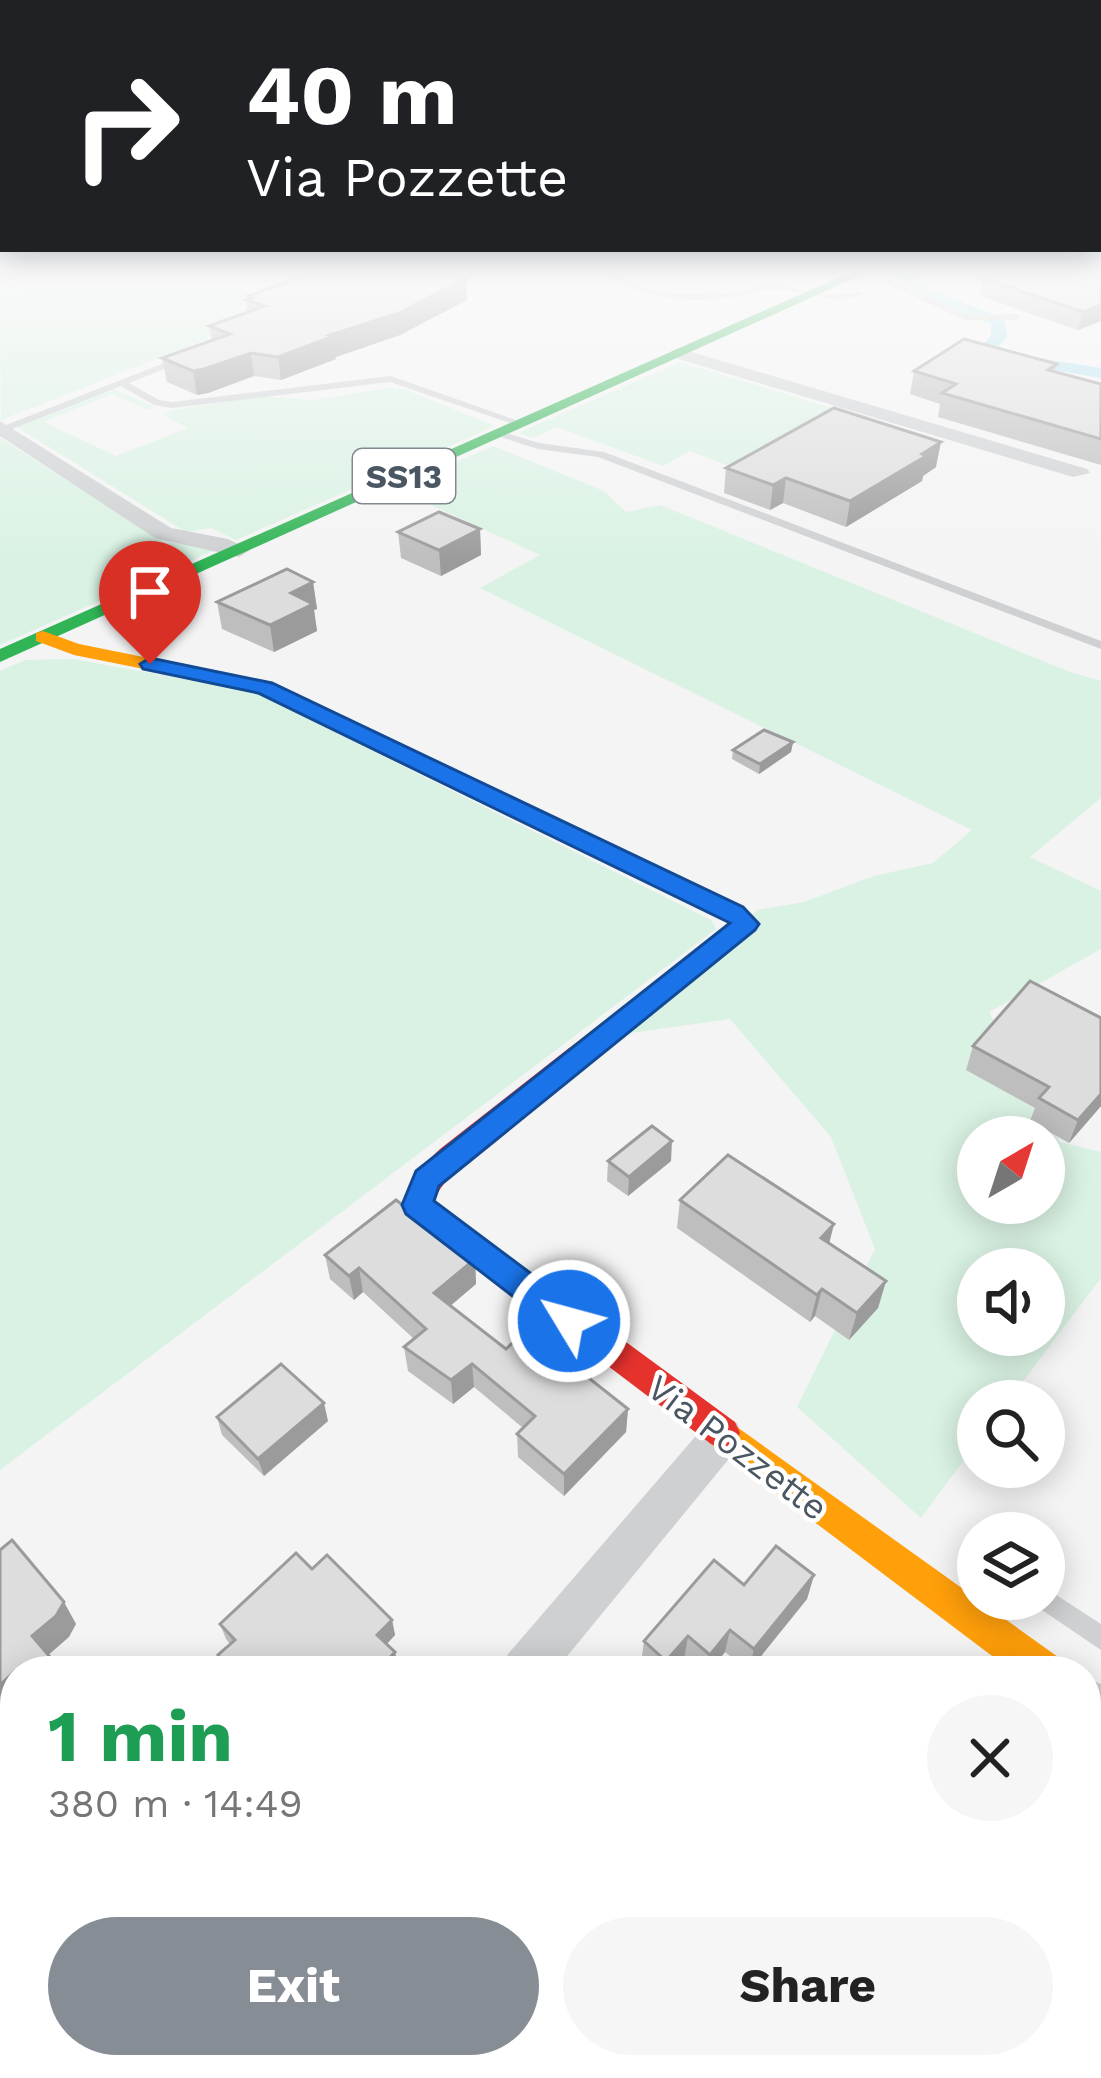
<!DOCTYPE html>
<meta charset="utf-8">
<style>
:root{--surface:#fff;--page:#f6f6f6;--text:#222;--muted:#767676;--accent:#868d94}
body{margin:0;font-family:"Work Sans",sans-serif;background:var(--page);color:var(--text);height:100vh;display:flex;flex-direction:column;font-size:45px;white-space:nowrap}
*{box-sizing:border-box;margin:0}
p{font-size:39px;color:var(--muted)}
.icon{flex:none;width:66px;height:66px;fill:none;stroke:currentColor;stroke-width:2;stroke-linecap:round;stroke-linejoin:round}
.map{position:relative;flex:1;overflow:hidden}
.drawer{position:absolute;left:0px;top:1656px;width:1101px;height:423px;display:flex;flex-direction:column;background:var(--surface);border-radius:48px 48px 0 0;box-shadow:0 6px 30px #0003}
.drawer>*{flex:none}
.guide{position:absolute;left:0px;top:0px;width:1101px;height:252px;box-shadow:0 6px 30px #0003;background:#202124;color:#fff;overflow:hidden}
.needle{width:78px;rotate:39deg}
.controls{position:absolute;left:957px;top:1116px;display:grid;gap:24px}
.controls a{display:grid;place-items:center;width:108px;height:108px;border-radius:50%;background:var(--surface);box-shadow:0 6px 30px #0003;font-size:60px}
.pin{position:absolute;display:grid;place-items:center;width:102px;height:102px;color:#fff;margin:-123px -51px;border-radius:50% 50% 50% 0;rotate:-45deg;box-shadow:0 0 12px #0007}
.pin .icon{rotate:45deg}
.me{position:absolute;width:132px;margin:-66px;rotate:307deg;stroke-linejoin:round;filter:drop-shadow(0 0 9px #0008)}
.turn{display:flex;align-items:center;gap:42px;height:252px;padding:0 48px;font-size:54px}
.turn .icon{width:156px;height:156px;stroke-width:2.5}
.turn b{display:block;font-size:84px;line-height:102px}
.round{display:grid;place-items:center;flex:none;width:126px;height:126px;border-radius:63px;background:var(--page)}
.head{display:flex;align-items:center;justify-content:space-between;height:204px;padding:0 48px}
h1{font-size:72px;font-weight:700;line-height:90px;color:#1e9e55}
.cta{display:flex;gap:24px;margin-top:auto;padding:24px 48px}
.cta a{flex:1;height:138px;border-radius:72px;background:var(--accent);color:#fff;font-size:48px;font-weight:700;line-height:138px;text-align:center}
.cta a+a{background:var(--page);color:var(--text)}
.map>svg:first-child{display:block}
.green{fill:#d9f2e3;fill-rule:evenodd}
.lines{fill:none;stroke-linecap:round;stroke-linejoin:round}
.canal{fill:#aee2f0;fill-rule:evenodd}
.lane{fill:#ced0d2;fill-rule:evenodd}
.street{fill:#ced0d2;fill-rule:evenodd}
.fast{fill:#30b455;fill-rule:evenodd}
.slow{fill:#ff9f0a;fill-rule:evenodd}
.jam{fill:#e5322d;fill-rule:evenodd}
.wall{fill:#bebebf}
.shaded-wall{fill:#9b9b9b}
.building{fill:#ddddde;stroke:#9b9b9b;stroke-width:3}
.route{fill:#1a73e8;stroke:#114b97;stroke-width:3}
.labels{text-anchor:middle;stroke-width:9;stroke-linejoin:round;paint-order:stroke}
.shield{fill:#fff;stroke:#808990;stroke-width:3}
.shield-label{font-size:33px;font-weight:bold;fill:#4a5661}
.street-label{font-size:36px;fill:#4a5661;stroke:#fff}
</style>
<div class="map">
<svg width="1101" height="2078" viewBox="0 0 1101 2078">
<rect width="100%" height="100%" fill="#f4f4f4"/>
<g class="green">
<path d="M33 272H301L260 297 297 304 1 420 0 288Z"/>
<path d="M620 272H774L762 287C729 293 635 305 620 272Z"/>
<path d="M680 362 845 412 737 469 690 451 663 466 557 427 533 438 518 433Z"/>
<path d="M388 388 404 389 495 426 236 540 211 528 186 532 17 427 113 389 155 407 148 410 112 394 44 422 116 456 188 428 163 415 173 410 260 396 313 400Z"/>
<path d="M0 438 166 543H209L215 550 0 645Z"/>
<path d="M493 446 604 491 626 512 660 505 1070 672 1101 681V798L1030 857 1101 891V949L989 1012 1060 1142 1101 1152V1278L1008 1401H978V1441L921 1518 797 1407 875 1249 831 1137 730 1019 609 1036 714 953 757 910 804 902 874 876 933 863 972 830 480 588 540 555 396 489ZM978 1137H1044V1203H978ZM978 1269H1044V1335H978Z"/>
<path d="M73 659 254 692 711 920 716 929 0 1470V671L25 660Z"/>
</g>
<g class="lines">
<path class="canal" d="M894 272H910L928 288 1004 319 1007 337 994 351 1101 368V378L976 357 974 354 991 336V324L918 294Z"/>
<g class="lane">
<path d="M603 272H613L640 287 671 294 725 293 774 284 828 295 860 292 864 294C832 308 806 289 773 289 764 289 755 293 746 295 698 304 642 303 603 272Z"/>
<path d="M887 279 969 315 1016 314 1020 317 1016 320H965L884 283Z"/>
<path d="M182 356 185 357V361L129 383 159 400 172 402 391 376 524 423 516 425 390 382 172 408 154 405 121 386 7 431 0 430 1 427Z"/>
<path d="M497 430 539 443 604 452 1101 641V649L598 457 538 449 494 435 492 433Z"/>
<path d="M1044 1587 1101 1624V1650L1036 1606 1033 1599H1044Z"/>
</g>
<g class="street">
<path d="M6 272H28L0 286V275Z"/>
<path d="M678 348 1087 469 1090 473 1073 477 672 357 669 353Z"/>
<path d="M0 421 171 528 228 539 250 550 239 557 155 538 0 436Z"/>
<path d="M722 1417 737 1423 743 1436 737 1449 555 1671H501L508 1654 707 1423Z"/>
<path d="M1086 1678 1101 1684V1737L1086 1731Z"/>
<path d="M106 2064H164L158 2078H100Z"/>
</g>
<path class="fast" d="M851 272H868L0 662V649Z"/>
<g class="slow">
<path d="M43 631 79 644 272 683 743 906 758 924 589 1062H569L565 1055 569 1048 731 923 259 692 74 655 36 641V633Z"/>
<path d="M723 1417 1058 1657 1063 1671H1012L711 1444 706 1433 711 1422Z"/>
</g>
<path class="jam" d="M579 1045 593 1055 589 1062C551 1092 449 1160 434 1201L735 1422 740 1433 735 1444 723 1449 711 1444 406 1213 402 1205 417 1171 440 1149 569 1048Z"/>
</g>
<g class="wall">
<path d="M1101 272V321L1078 330 980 296 983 278Z"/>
<path d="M466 278 467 300 400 335 336 357V359L281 380 254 376 208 393 197 395 167 382 162 358 212 340 209 326 247 313 246 300 248 299V296Z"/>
<path d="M1057 364 1055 372 1101 384V465L938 417 940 404 910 394 914 371Z"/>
<path d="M936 467 923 476 922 481 846 527 783 503 770 510 724 493 726 468Z"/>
<path d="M480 529 481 555 441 576 401 558 398 532Z"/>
<path d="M313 582 317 609 314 610 317 631 274 652 222 629 217 602Z"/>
<path d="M793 742 791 752 759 774 732 759 733 750Z"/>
<path d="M973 1046 1101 1106 1069 1143 1030 1121 1035 1108 966 1070Z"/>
<path d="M608 1161H671L628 1196 607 1181Z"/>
<path d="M680 1200 834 1224 829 1243 886 1281 878 1308 849 1340 815 1316 810 1322 677 1228Z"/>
<path d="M325 1255 475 1259 476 1284 450 1306 506 1349 592 1362V1380L628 1409 626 1432 564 1496 518 1457 517 1434 523 1428 474 1387 453 1404 408 1371 404 1347 414 1339 363 1292 354 1300 330 1279Z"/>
<path d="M217 1417 328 1421 264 1476 222 1435Z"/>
<path d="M312 1569 392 1620 395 1635 387 1644 395 1652 398 1667 395 1671H225L218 1655 230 1644 226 1639 220 1624Z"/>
<path d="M814 1575 807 1599 749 1671 725 1652 710 1671H698L684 1659 674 1671H649L641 1664 644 1641 744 1585Z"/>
<path d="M15 1792V1980L0 1977V1804Z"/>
<path d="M1029 2064H1086L1101 2078H1021Z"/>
</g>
<g class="shaded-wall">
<path d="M466 278 467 300 400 335 336 357V359L281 380 278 357Z"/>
<path d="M1101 305V321L1078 330 1083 312Z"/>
<path d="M251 353 254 376 208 393 197 395 193 371Z"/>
<path d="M941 442 936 467 923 476 922 481 846 527 850 501Z"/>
<path d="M786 478 783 503 770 510 773 485Z"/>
<path d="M480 529 481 555 441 576 439 550Z"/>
<path d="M313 582 317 609 314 610 317 631 274 652 270 625 291 593Z"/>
<path d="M793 742 791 752 759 774 760 764Z"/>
<path d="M1101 1094V1106L1069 1143 1078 1120Z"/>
<path d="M672 1141 671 1161 628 1196 629 1177Z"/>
<path d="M834 1224 827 1252 821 1238Z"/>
<path d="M475 1259 476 1284 436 1318 434 1293Z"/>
<path d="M359 1268 363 1292 354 1300 349 1276Z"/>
<path d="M886 1281 878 1308 849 1340 857 1313Z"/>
<path d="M822 1289 815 1316 810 1322 817 1295Z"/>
<path d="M592 1362 591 1385 581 1372Z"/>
<path d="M472 1364 474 1387 453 1404 451 1380Z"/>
<path d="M324 1403 328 1421 264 1476 258 1459Z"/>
<path d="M628 1409 626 1432 564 1496V1474Z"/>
<path d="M814 1575 807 1599 749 1671 754 1649Z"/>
<path d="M64 1602 76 1624 69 1637 46 1657 32 1636Z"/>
<path d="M392 1620 395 1635 381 1650 377 1635Z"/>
<path d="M730 1630 725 1652 710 1671H706L710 1655Z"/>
<path d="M688 1636 684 1659 674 1671H665L666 1661Z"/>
<path d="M395 1652 398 1667 395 1671H377Z"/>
<path d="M15 1672V1705L6 1713 0 1706V1685Z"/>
</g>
<g class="building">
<path d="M316 272H432L466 278 399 313 330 335 334 336 278 357 251 353 204 369 193 371 162 358 230 334 209 326 265 306 246 300 252 298 248 296Z"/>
<path d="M1000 272H1101V305L1083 312 983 278Z"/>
<path d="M964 339 1057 364 1048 370 1101 384V439L942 393 956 384 914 371Z"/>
<path d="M834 408 941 442 922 454 926 456 850 501 786 478 773 485 726 468Z"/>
<path d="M439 512 480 529 439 550 398 532Z"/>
<path d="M287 569 313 582 291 593 313 604 270 625 217 602Z"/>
<path d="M764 730 793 742 760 764 733 750Z"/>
<path d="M1030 981 1101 1018V1094L1078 1120 1039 1098 1049 1087 973 1046Z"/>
<path d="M652 1126 672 1141 629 1177 608 1161Z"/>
<path d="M728 1155 834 1224 821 1238 886 1281 857 1313 822 1289 817 1295 680 1200Z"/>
<path d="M396 1200 475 1259 434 1293 506 1349 538 1319 592 1362 581 1372 628 1409 564 1474 517 1434 535 1416 472 1364 451 1380 404 1347 426 1329 359 1268 349 1276 325 1255Z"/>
<path d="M281 1364 324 1403 258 1459 217 1417Z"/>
<path d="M12 1540 64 1602 56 1616 32 1636 62 1671H15L0 1685V1550Z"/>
<path d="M776 1546 814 1575 754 1649 730 1630 710 1655 688 1636 666 1661 644 1641 714 1560 744 1585Z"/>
<path d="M296 1553 312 1569 327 1555 392 1620 377 1635 395 1652 377 1671H232L218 1655 235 1640 220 1624Z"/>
<path d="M15 1792V1969L0 1966V1804Z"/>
<path d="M1086 1943 1101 1956V2078H1030L1039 2064H1086Z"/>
<path d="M830 2064H858L850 2078H826L823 2076Z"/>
</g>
<linearGradient id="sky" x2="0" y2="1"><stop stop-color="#91c6eb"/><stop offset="0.48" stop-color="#fafafa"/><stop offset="1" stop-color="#fafafa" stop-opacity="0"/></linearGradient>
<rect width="1101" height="563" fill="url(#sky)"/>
<path class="route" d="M150 658 272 683 743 907 759 924 755 930 439 1186 434 1201 581 1311 586 1321 581 1331 569 1335 558 1331 406 1214 402 1205 416 1171 730 923 258 693 143 669 140 664Z"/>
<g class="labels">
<rect class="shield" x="353" y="449" width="102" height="54" rx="9"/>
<g class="shield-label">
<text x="404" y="488">SS13</text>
</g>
<g class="street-label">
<text transform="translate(738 1447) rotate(37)" y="13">Via Pozzette</text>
</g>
</g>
</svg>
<div class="controls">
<a><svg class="needle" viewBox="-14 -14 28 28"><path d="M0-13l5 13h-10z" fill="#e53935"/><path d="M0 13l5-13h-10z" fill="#767676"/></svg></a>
<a><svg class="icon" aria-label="sound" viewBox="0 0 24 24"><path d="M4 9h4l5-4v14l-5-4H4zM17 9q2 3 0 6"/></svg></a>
<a><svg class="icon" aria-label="search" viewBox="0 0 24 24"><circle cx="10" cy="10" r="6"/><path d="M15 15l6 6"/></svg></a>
<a><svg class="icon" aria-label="layers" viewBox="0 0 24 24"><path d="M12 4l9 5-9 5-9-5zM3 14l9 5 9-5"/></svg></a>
</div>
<div class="pin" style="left:150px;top:664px;background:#d93025"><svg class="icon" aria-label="arrive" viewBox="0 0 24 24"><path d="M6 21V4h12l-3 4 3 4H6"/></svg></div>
<svg class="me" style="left:569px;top:1321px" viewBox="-20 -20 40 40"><circle r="17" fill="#1a73e8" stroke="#fff" stroke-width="3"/><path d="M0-11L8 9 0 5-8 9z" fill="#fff"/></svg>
<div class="guide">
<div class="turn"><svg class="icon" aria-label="right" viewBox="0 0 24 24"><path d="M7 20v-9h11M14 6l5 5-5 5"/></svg><div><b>40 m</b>Via Pozzette</div></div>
</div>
<section class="drawer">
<div class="head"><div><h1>1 min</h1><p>380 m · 14:49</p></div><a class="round"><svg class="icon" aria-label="close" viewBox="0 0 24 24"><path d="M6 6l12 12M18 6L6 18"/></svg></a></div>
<div class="cta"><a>Exit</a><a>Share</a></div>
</section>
</div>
